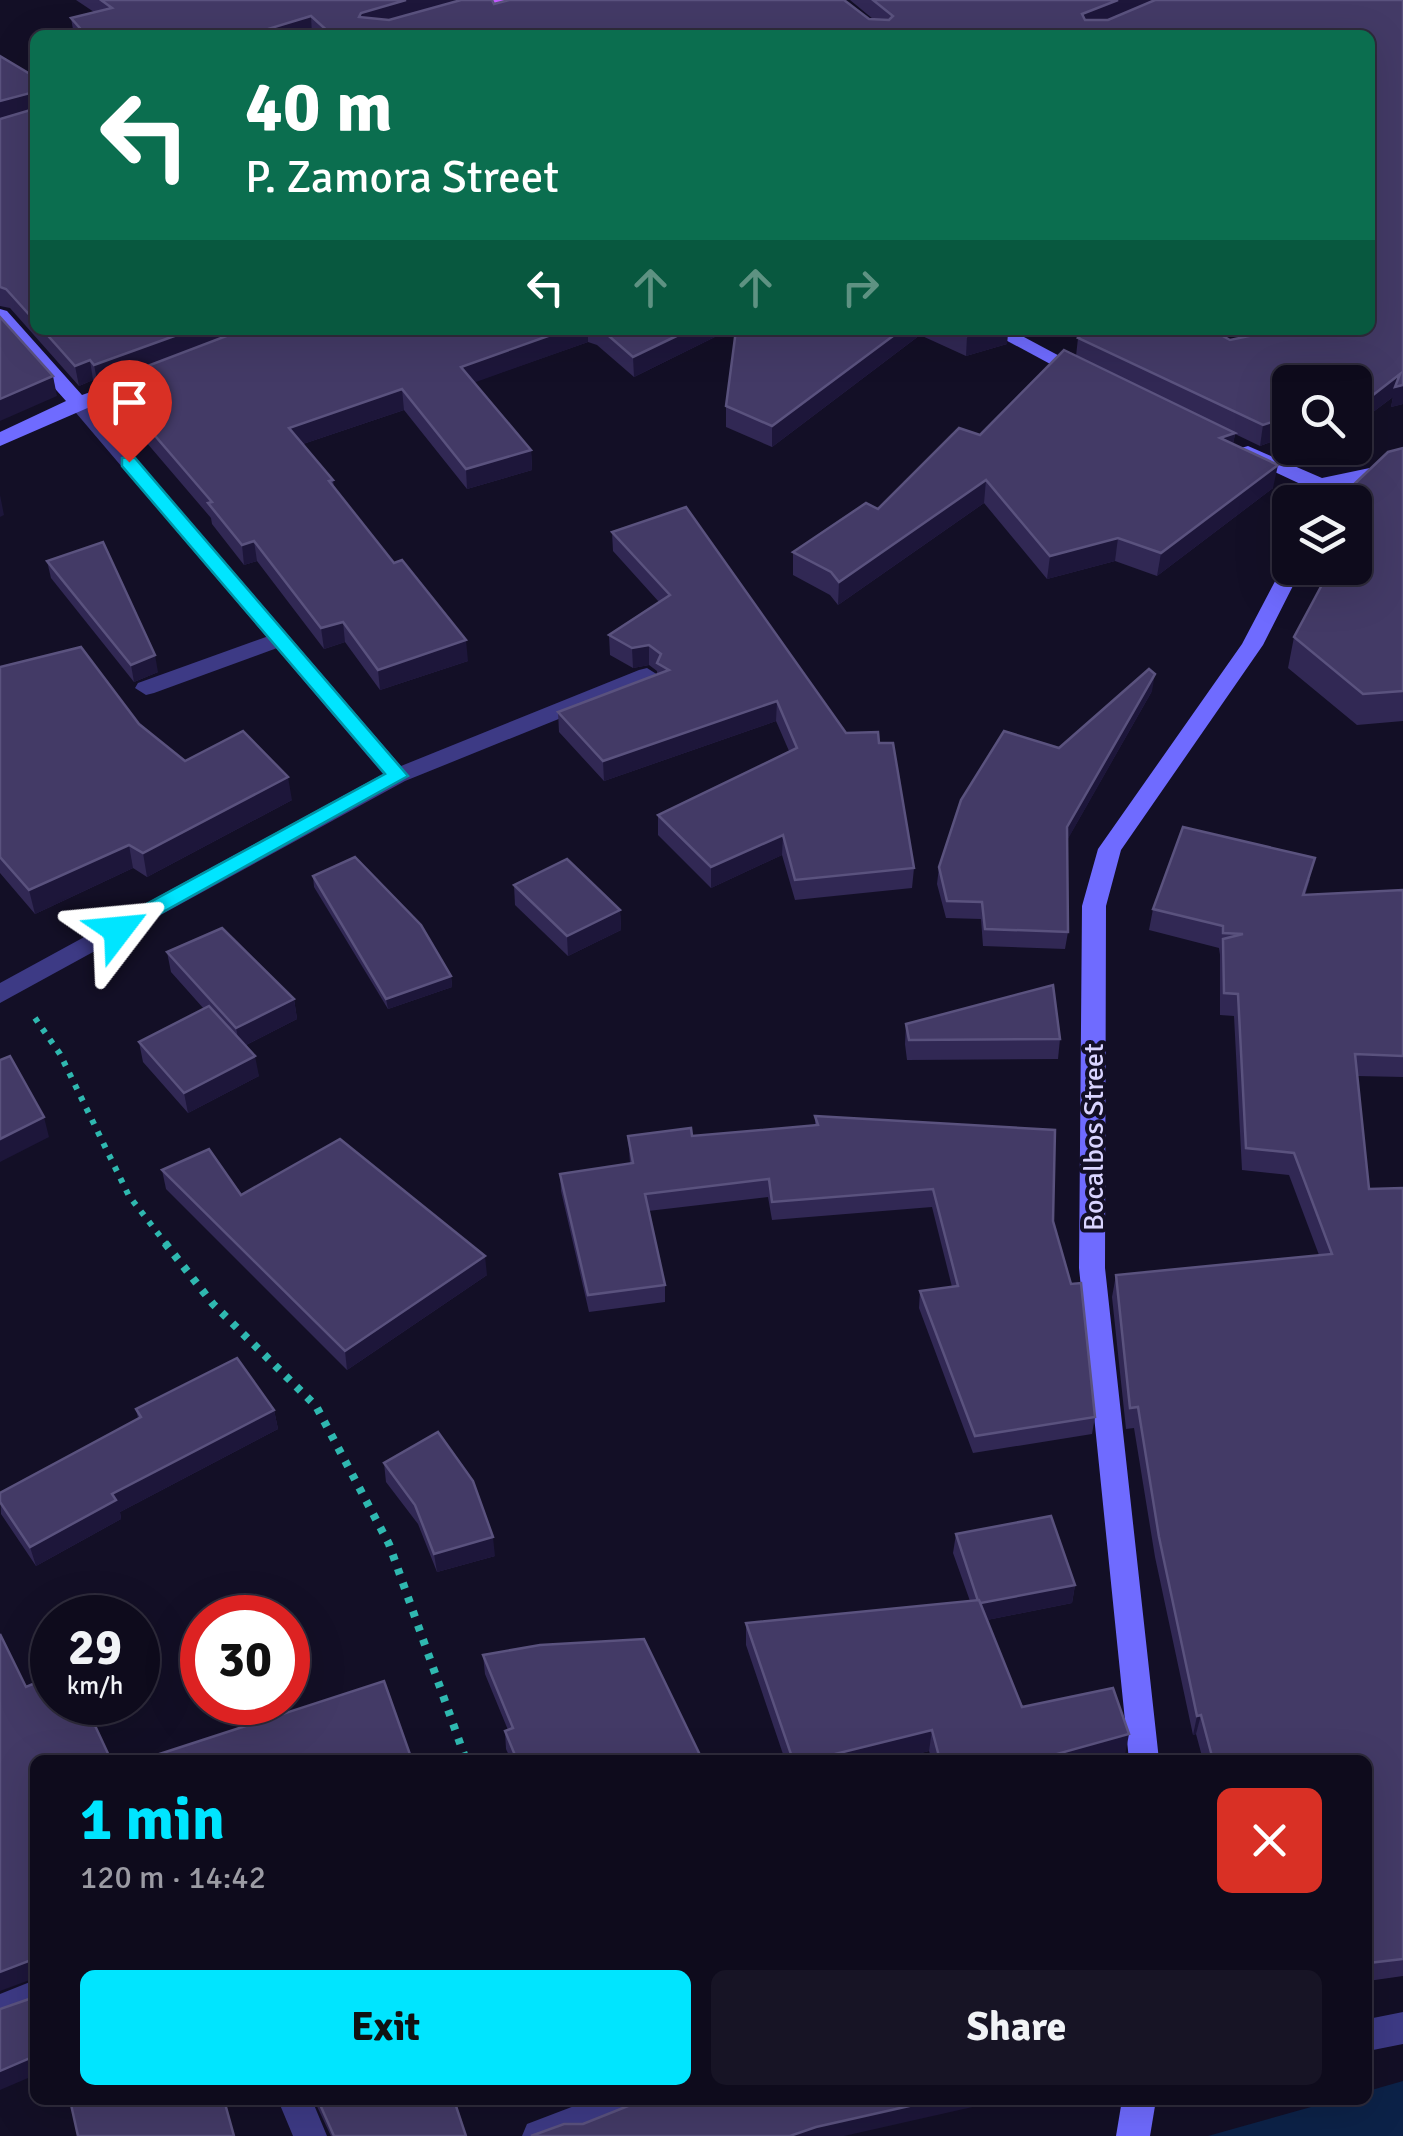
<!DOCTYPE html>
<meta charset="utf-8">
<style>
:root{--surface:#0e0b1c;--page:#171425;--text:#f1f3f6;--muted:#9b9ba3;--line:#2e2b3b;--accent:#00e5ff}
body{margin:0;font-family:Signika,sans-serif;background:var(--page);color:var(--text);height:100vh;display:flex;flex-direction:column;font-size:38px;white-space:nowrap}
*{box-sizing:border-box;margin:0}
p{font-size:32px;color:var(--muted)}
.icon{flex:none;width:55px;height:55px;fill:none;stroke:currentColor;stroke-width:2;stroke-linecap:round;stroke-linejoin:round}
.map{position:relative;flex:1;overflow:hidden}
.details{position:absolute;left:30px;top:1755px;width:1342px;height:350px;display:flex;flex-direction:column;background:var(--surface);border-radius:15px;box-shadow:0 10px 40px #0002,0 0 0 2px var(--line)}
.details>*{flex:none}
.guide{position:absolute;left:30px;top:30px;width:1345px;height:305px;border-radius:15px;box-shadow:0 10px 40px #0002,0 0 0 2px var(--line);background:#0b6e4f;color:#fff;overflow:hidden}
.buttons{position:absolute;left:1272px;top:365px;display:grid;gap:20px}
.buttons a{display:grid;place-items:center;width:100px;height:100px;border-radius:15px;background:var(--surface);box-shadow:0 10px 40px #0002,0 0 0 2px var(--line);font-size:50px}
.speed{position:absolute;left:30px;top:1595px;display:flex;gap:20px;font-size:50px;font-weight:700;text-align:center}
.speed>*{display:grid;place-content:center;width:130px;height:130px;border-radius:50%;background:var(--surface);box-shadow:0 10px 40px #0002,0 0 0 2px var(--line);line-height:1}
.speed small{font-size:25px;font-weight:400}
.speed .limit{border:15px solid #d22;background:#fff;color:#111}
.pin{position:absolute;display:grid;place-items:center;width:85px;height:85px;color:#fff;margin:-102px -42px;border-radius:50% 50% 50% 0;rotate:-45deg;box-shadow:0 0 10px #0007}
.pin .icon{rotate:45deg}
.me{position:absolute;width:110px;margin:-55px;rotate:61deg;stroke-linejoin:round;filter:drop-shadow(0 0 8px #0008)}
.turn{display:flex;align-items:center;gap:35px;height:210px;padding:0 50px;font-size:45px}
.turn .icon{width:130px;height:130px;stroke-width:2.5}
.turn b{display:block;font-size:70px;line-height:85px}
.lanes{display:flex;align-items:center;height:95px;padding:0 50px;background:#0003;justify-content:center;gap:50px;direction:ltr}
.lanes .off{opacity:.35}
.round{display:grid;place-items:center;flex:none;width:105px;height:105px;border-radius:15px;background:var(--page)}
.head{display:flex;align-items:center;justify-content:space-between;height:170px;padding:0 50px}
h1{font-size:60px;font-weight:700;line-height:75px;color:var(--accent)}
.action{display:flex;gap:20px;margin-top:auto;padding:20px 50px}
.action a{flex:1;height:115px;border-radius:15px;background:var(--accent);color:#111;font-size:40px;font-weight:700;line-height:115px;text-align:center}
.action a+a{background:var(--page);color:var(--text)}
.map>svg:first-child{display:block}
.water{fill:#0c2248}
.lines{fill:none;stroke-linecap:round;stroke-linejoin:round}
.path-far1{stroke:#2fb8b0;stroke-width:6;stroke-dasharray:5 8;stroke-linecap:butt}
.path{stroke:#2fb8b0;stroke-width:8;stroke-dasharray:6 9;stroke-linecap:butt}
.lane{fill:#3d3a85;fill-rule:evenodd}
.street{fill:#3d3a85;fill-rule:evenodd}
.secondary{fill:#6f6bff;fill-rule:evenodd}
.primary{fill:#c25bff;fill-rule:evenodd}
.wall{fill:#312854}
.shaded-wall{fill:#1d163a}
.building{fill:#433a66;stroke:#5a527e;stroke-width:2.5}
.route{fill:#00e5ff;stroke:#0095a6;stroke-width:2.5}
.labels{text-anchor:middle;stroke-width:8;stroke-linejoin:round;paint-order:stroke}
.street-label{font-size:28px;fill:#d9d4ff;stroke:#130f26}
</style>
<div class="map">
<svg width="1403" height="2136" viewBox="0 0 1403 2136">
<rect width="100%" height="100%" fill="#130f26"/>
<path class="water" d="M1403 2081V2136H1208L1336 2100H1368V2091Z"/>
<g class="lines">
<path class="path-far1" d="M35 1018 60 1054 129 1196 167 1245"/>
<path class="path" d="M165 1243 213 1304 316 1406 389 1544 466 1760"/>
<path class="lane" d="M280 632 291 639 288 644 154 693 146 695 135 688 138 683Z"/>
<g class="street">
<path d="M78 397 85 399 401 766 639 670 647 668 658 675 655 680 405 781 0 1003V983L383 774 71 407V399Z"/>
<path d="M35 1980V2012L0 2026V1994Z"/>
<path d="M1403 2012V2044L1368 2051V2019Z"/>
<path d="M278 2100H312L327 2136H293Z"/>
<path d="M590 2100H651L646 2112 583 2136H522L527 2124Z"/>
</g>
<g class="secondary">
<path d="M0 309 7 311 82 395 142 374 152 380 0 446V432L66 401 0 327Z"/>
<path d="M987 330H1011L1095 375 1092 379H1078Z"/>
<path d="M1248 446 1322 478 1403 461V473L1329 489 1324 502H1304L1309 488 1241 456V448Z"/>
<path d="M1290 562V568H1302L1263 645 1121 850 1106 906 1105 1268 1159 1760H1129L1079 1268 1082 906 1098 849 1242 644 1282 568Z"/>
<path d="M1122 2100H1156L1150 2136H1116Z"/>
</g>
<path class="primary" d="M489 0H516L464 16 456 11Z"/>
</g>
<g class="wall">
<path d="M76 0H492L494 4 873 19 850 0H1403V404L1391 407 1393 397 1369 415 1290 382V435L1260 446 1235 434 1233 444 1273 488 1157 576 1115 561 1047 579 984 503 838 605 830 595 793 575V552L878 509 980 435 1076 356 1078 338 1230 340 1370 330V35H74L71 18 94 12Z"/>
<path d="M0 56 35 77V330H729L634 377 597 345 588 342 474 382 531 450 532 470 467 489 404 410 303 444 333 480 334 488 468 661 380 690 345 642 324 649 257 561 244 565 212 524 211 518 111 401 108 382 98 385 93 380 79 386 10 308 0 306Z"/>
<path d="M736 330H1008L1007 344 966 356 920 335 772 447 726 427V406Z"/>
<path d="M1019 330H1057L1033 337Z"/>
<path d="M1403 448V721L1357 725 1288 668 1294 637 1330 571 1321 569 1322 568H1355Z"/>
<path d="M612 532 846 733 879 743 914 868 912 888 795 900 782 855 711 888 658 835V815L789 751 776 721 604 781 559 732 558 712 657 675V671L649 665 633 668 610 655 609 635 659 602 613 551Z"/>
<path d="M47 561 158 672 134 682 51 578Z"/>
<path d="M0 667 139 724 185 761 292 800 147 877 133 868 35 914 0 873Z"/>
<path d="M1152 691 1067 840 1068 932 1065 949 983 946 981 919 946 918 937 884 939 867 1059 748Z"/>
<path d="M313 876 451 976 452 987 388 1009 314 887Z"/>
<path d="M1310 879 1305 895 1403 890V1077L1357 1076 1369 1189 1403 1188V1976L1368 1981V1760H1203L1196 1734 1193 1735 1155 1557 1134 1428 1126 1429 1112 1297 1116 1275 1319 1255 1289 1175 1242 1170 1234 1016 1220 1015V955L1219 948 1149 930 1153 909Z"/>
<path d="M514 885 620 910 621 930 568 956 515 905Z"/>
<path d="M167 952 294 999 297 1019 246 1045 259 1076 188 1113 143 1062 139 1042 204 1009 171 972Z"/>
<path d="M906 1024 1060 1039 1058 1059 907 1060 905 1044Z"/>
<path d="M815 1116 1053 1221 1095 1417 1092 1434 973 1453 919 1308 920 1291 952 1287 932 1207 772 1220 768 1197 648 1211 665 1285V1302L589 1312 561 1191 560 1174 630 1163 628 1136H692L815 1125Z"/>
<path d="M162 1170 241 1195 487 1275 347 1370 166 1189Z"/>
<path d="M136 1409 274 1410 278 1429 120 1512 121 1519 36 1566 1 1514 0 1493 138 1418Z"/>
<path d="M384 1463 495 1556 437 1572 418 1524 386 1482Z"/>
<path d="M956 1534 1075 1585 1072 1603 987 1620 1022 1707 1125 1755 1106 1760H932L929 1751 893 1760H785L746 1645V1623L970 1601 953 1553Z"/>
<path d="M483 1655 700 1760H511L506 1749 505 1731 508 1730 485 1674Z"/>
<path d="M314 2100H454L466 2136H331Z"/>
</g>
<g class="shaded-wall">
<path d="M406 0H475L363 31 359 17 361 13Z"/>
<path d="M1118 0H1162L1080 33 1082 14Z"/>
<path d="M311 16 312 35H248Z"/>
<path d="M30 93 34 112 0 121V101Z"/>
<path d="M191 330H249L98 385 94 365Z"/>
<path d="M565 330H588V342L462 387 461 367Z"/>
<path d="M689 330H729L634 377 633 357Z"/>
<path d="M901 330H920V335L772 447V426Z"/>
<path d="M989 330H1008L1007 344 966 356 967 336Z"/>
<path d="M1034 330H1057L1033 337Z"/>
<path d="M90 360 93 380 79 386 75 366Z"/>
<path d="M1400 374 1403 385V404L1391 407 1393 397 1369 415 1355 417V398Z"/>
<path d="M53 376 57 396 0 421V399Z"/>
<path d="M402 389 404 410 291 448 289 428Z"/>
<path d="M1290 416V435L1260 446 1263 425Z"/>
<path d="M1235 433 1231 456 1220 438Z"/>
<path d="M531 450 532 470 467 489 466 469Z"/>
<path d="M1278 465 1273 488 1157 576 1161 553Z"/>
<path d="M986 480 984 503 838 605 839 582Z"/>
<path d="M0 495 4 515 0 517Z"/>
<path d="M1118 538 1115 561 1047 579 1050 556Z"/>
<path d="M254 541 257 561 244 565 242 545Z"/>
<path d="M343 622 345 642 324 649 321 628Z"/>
<path d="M466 640 468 661 380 690 378 670Z"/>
<path d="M649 645V665L633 668 632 648Z"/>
<path d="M155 655 158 672 134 682 131 665Z"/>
<path d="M1155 674 1152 691 1065 844 1067 827Z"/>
<path d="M777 701 776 721 604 781 603 761Z"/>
<path d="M288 777 292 800 147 877 143 853Z"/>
<path d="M783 835 782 855 711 888V867Z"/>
<path d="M129 845 133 868 35 914 29 890Z"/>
<path d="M620 910 621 930 568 956 567 936Z"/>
<path d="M451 976 452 987 388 1009 386 999Z"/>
<path d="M294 999 297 1019 240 1048 236 1028Z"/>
<path d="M255 1056 259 1076 188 1113 184 1093Z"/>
<path d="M44 1117 49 1137 0 1162V1139Z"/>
<path d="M485 1256 487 1275 347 1370 345 1351Z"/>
<path d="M274 1410 278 1429 120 1512 121 1519 36 1566 30 1547 112 1494Z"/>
<path d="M493 1537 495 1556 437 1572 434 1554Z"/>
<path d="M1075 1585 1072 1603 977 1622 979 1603Z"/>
<path d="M1201 1715 1196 1734 1193 1735 1197 1716Z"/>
<path d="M932 1730 929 1751 893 1760H811Z"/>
<path d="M1129 1734 1125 1755 1106 1760H1046V1757Z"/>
<path d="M700 1755V1760H681Z"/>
<path d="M31 1960 35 1978 0 1991V1972Z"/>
<path d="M35 2056V2075L0 2090V2071Z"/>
<path d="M936 2100H978L977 2106 844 2136H790L816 2127Z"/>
</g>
<g class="building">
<path d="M101 0H406L361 13 359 17 389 20 461 0H492L494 4 509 0H844L869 19 889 20 893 16 873 0H1118L1082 14 1085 20H1108L1155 0H1403V385L1395 387 1400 374 1373 395 1355 398V382H1290V416L1263 425 1078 338 1086 330H1212L1230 340 1278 330H1370V35H332L311 16 248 35H86L71 18 112 8Z"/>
<path d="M0 56 35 77V97L30 93 0 101Z"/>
<path d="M35 100V321L6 289 0 287V119L34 109Z"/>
<path d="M0 317 53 376 0 399Z"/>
<path d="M43 330H191L94 365 90 360 75 366Z"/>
<path d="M242 330H565L461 367 531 450 466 469 402 389 289 428 333 480 329 481 394 563 402 560 466 640 378 670 343 622 321 628 254 541 242 545 208 503 212 502 108 381Z"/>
<path d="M602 330H689L633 357Z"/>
<path d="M736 330H901L772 426 726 406Z"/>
<path d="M954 330H989L967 336Z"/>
<path d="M1064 350 1235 433 1220 438 1278 465 1161 553 1118 538 1050 556 986 480 839 582 831 572 793 552 866 503 878 509 959 428 980 435Z"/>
<path d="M1403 448V691L1363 694 1294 637 1331 568H1355V502H1343L1348 490 1388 452Z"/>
<path d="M686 507 846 733 878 732 879 743H893L914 868 795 880 783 835 711 867 658 815 797 748 777 701 603 761 558 712 669 670 657 663 661 654 649 645 632 648 609 635 670 595 612 532Z"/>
<path d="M103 542 155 655 131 665 47 561Z"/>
<path d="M81 647 139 724 185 761 243 731 288 777 143 853 129 845 29 890 0 857V667Z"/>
<path d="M1149 669 1155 674 1067 827 1068 932 985 929 982 902 947 901 939 867 961 800 1004 731 1059 748Z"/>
<path d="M1183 827 1315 858 1303 895 1403 890V1056L1355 1054 1369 1189 1403 1188V1959L1368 1963V1760H1254L1253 1757 1213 1760 1201 1715 1197 1716 1159 1537 1138 1407 1130 1408 1116 1275 1332 1254 1294 1153 1246 1148 1238 994 1224 993 1223 939 1243 934 1223 933V926L1153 909Z"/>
<path d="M355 857 421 925 451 976 386 999 313 876Z"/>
<path d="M567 859 620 910 567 936 514 885Z"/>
<path d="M222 928 294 999 236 1028 167 952Z"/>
<path d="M1053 985 1060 1039 909 1040 906 1024Z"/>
<path d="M209 1006 255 1056 184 1093 139 1042Z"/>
<path d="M10 1056 44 1117 0 1139V1060Z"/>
<path d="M815 1116 1055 1130 1053 1221 1071 1284 1081 1283 1095 1417 975 1436 920 1291 958 1286 933 1189 772 1202 769 1179 645 1194 665 1285 588 1295 560 1174 633 1163 628 1136 691 1128 692 1136 818 1125Z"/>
<path d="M340 1139 485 1256 345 1351 162 1170 209 1149 241 1195Z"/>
<path d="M237 1358 274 1410 112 1494 116 1500 30 1547 0 1502V1493L141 1417 136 1409Z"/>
<path d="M438 1432 473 1481 493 1537 434 1554 415 1505 384 1463Z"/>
<path d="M1051 1516 1075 1585 981 1603 978 1601 956 1534Z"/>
<path d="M979 1600 1022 1707 1113 1688 1129 1734 1046 1757 1047 1760H940L932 1730 811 1760H793L746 1623Z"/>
<path d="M0 1634 26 1687 52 1676V1702H84L111 1760H35V2056L0 2071V2009L32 1998 31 1960 0 1972Z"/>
<path d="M644 1639 700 1755 681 1760H517L505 1731 513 1728 483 1655 540 1645Z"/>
<path d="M384 1681 412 1760H141Z"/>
<path d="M70 2100H224L234 2136H78Z"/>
<path d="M318 2100H454L466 2136H334Z"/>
<path d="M643 2100H936L816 2127 790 2136H531L564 2124H583Z"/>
</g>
<path class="route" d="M129 457 135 458 408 776 118 937 110 935 107 930 110 924 385 774 122 466V458Z"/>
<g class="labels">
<g class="street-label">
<text transform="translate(1093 1137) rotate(-90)" y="10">Bocalbos Street</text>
</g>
</g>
</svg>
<div class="buttons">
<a><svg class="icon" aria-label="search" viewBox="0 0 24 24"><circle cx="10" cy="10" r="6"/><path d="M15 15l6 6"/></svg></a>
<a><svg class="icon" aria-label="layers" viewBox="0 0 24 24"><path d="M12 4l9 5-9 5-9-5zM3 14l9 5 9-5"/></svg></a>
</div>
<div class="speed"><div>29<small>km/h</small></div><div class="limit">30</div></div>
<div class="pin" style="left:129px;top:462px;background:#d93025"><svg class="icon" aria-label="arrive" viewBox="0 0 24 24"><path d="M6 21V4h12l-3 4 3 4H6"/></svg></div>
<svg class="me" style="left:118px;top:930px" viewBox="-20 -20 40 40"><path d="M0-17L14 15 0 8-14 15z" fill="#00e5ff" stroke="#fff" stroke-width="4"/></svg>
<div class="guide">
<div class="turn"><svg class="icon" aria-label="left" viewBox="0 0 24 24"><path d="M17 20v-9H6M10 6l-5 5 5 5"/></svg><div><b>40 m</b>P. Zamora Street</div></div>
<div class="lanes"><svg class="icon" aria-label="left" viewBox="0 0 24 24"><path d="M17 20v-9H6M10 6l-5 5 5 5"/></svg><svg class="icon off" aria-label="ahead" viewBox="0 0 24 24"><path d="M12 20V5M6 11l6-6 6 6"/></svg><svg class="icon off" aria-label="ahead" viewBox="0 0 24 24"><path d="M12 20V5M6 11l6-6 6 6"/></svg><svg class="icon off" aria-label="right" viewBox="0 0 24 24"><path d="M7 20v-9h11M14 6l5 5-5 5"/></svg></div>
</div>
<section class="details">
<div class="head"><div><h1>1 min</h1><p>120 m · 14:42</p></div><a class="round" style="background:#d93025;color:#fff"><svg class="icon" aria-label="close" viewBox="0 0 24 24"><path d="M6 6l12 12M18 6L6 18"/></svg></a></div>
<div class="action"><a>Exit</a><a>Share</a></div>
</section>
</div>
